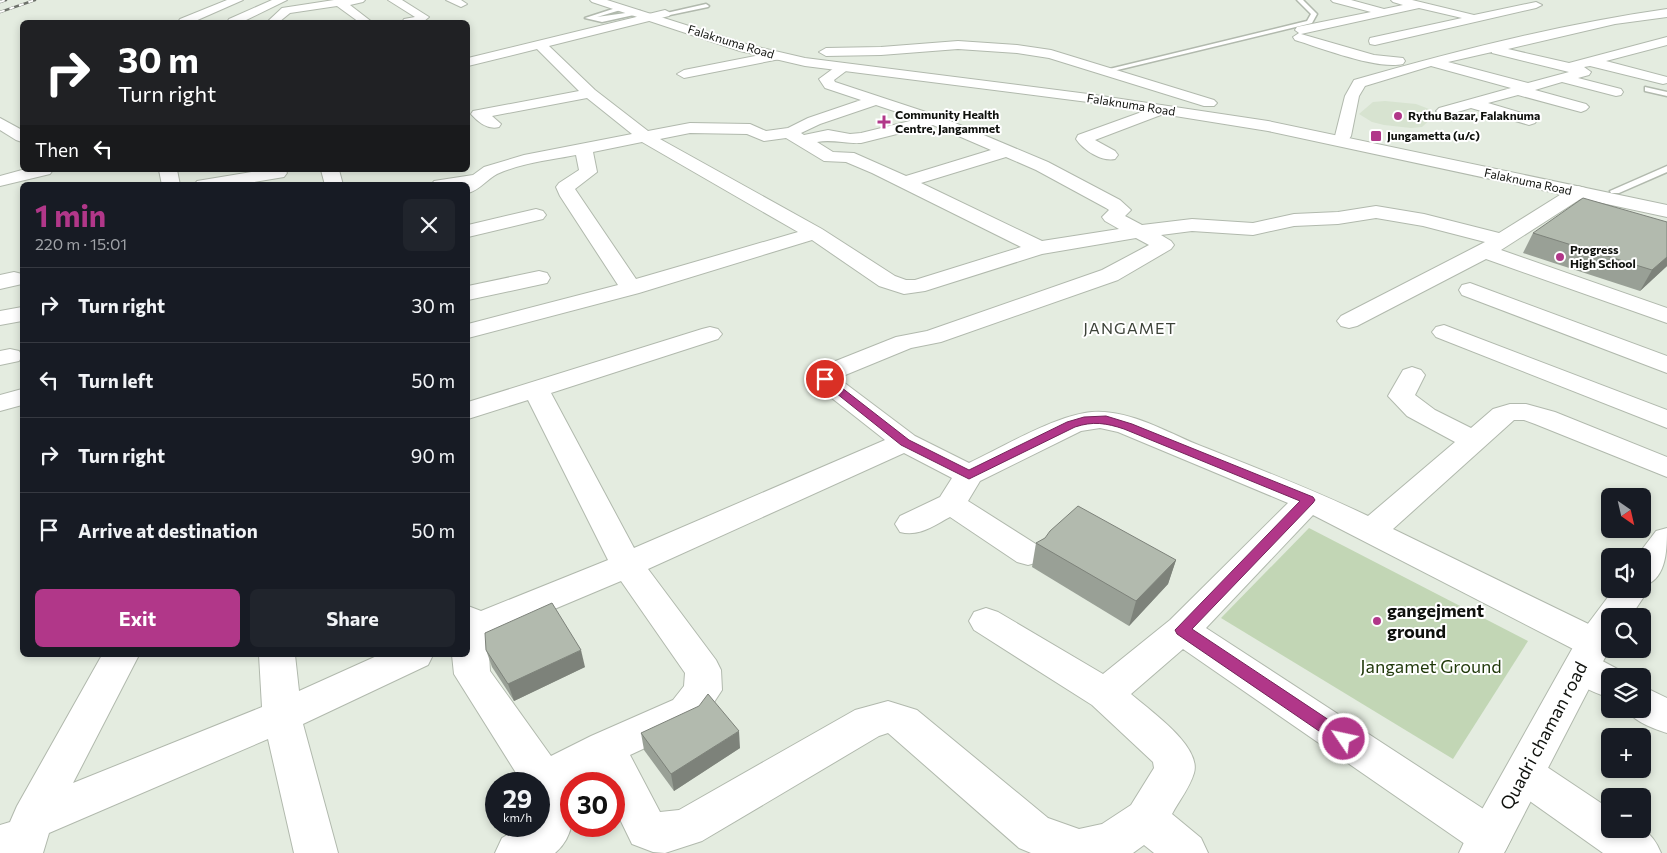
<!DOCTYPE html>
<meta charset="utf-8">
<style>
:root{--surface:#171b24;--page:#20242c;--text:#f1f3f6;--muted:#9ea1a6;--line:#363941;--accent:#b13789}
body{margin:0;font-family:Commissioner,sans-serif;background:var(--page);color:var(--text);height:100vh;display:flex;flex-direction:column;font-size:19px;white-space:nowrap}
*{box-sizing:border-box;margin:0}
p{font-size:16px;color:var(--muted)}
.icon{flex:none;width:28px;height:28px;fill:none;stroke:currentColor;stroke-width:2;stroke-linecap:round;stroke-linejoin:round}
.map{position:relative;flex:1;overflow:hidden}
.drawer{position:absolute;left:20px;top:182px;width:450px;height:475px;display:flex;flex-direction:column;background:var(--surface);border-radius:8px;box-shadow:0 2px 8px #0003}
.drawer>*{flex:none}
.hud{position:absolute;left:20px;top:20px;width:450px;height:152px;border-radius:8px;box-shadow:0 2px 8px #0003;background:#202124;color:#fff;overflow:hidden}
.needle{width:32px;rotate:146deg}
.fabs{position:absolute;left:1601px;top:488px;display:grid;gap:10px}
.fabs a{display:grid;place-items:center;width:50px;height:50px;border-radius:8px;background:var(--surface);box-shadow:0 2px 8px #0003;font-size:25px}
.speed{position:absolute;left:485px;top:772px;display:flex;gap:10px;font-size:25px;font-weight:700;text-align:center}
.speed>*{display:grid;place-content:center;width:65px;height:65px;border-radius:50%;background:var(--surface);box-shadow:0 2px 8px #0003;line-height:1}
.speed small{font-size:12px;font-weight:400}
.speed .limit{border:8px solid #d22;background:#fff;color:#111}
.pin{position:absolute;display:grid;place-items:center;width:42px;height:42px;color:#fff;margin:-21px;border:2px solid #fff;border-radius:50%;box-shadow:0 1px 5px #0007}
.me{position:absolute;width:55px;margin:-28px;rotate:304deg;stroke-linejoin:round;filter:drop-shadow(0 0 4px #0008)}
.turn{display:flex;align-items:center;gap:18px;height:105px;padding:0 15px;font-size:22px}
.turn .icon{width:65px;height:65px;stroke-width:2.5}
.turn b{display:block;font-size:35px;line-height:42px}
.then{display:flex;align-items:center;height:48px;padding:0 15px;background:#0003;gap:10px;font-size:19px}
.round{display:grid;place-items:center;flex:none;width:52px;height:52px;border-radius:8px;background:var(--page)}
.overview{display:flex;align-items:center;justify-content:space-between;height:85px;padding:0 15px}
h1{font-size:30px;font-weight:700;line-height:38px;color:var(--accent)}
.action{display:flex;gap:10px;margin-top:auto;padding:10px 15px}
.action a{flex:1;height:58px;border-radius:8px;background:var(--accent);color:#fff;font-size:20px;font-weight:700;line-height:58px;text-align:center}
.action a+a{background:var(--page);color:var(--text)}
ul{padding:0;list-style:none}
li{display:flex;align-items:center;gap:15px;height:75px;padding:0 15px;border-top:1px solid var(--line)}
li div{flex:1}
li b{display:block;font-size:19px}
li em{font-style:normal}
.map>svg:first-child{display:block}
.built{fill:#d7e3d0}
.green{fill:#c2d6b5}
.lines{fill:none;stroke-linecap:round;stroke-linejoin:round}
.service-casing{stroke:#b1b9ad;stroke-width:3}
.minor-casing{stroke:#b1b9ad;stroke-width:2}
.tertiary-casing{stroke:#b1b9ad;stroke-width:2}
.trunk-casing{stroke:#b1b9ad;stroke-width:2}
.service{fill:#fff;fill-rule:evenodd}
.minor{fill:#fff;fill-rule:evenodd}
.tertiary{fill:#fff;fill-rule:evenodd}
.trunk{fill:#fff;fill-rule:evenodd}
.rail-casing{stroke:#6e726b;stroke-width:2.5}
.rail{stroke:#fff;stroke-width:2;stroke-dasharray:5;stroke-linecap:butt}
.wall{fill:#99a096}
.shaded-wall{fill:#7d827a}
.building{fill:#b2baae;stroke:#7d827a}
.route{fill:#b13789;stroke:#732459}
.poi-dot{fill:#b13789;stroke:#fff;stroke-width:2}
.labels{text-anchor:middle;stroke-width:4;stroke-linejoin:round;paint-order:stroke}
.far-street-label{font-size:12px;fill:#0f110d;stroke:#fff}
.far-poi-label{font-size:12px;font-weight:bold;fill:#0f110d;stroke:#fff;text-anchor:start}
.neighbourhood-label{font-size:16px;letter-spacing:1px;fill:#3c4238;stroke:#fff}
.near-poi-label{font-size:18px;font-weight:bold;fill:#0f110d;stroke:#fff;text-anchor:start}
.near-park-label{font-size:18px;fill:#1f3809;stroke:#fff}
.near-street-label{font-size:18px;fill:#0f110d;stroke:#fff}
</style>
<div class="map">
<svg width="1667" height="853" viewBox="0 0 1667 853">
<rect width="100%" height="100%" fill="#e4ece0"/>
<path class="built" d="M1385 101 1416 104 1429 109 1436 114 1422 127 1411 128 1384 125 1372 122 1359 114 1373 102Z"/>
<path class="green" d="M1309 528 1528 641 1453 759 1221 618Z"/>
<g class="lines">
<defs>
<g id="service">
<path d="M1297 0H1303L1317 14 1312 23 1105 73 1101 71 1307 21 1311 14Z"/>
<path d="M706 4 709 6 708 7 665 16 662 14Z"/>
<path d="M622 6 625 8 624 9 597 17 640 11 643 13 602 22 585 18Z"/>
<path d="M1645 87 1667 92V96L1645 91Z"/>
<path d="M1667 166V172L1619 193H1611L1610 191Z"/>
</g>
<g id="minor">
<path d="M227 0H243L193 22H178L180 19Z"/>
<path d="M272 0H287L242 22H227L229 19Z"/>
<path d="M334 0H365L363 2 350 5 372 22H359L337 6 290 13 279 22H267L282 8Z"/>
<path d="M388 0H402L429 17 423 22H402L404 19 415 17Z"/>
<path d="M446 0H461L467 4 461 7Z"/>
<path d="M1331 0H1351L1384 9 1403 5 1393 2 1391 0H1412L1474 15 1536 2 1542 5 1536 8 1375 45 1370 44 1369 41 1370 38 1462 18 1419 8 1301 34 1374 55 1403 58 1405 61 1403 64C1377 70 1321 48 1295 40L1293 37 1299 33 1295 30 1297 27 1371 12 1333 2Z"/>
<path d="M1667 9V17L1615 24 1508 49 1569 63 1667 37V45L1606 61 1667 77V83L1663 84 1590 66 1584 67 1591 72 1589 75 1578 78 1621 89 1623 92 1621 95 1616 96 1562 82 1535 90 1586 104 1589 107 1586 110 1581 112 1518 95 1488 103 1535 117 1537 120 1535 123 1529 125 1471 108 1444 116 1439 114 1436 111 1439 108 1511 88 1431 66 1365 86 1359 96 1351 136 1349 139H1337L1335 136 1345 96 1354 80C1456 51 1561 24 1667 9ZM1492 52V53L1569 72 1528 83 1448 62Z"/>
<path d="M665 10 669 12 671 14 669 16 549 46 595 90 648 131 690 123 750 124 766 131 788 128 808 118 861 100 825 88 819 79 838 65 843 64 850 68 834 80 835 82 941 117 1048 162 1120 200 1131 210 1125 216 1142 225 1192 219 1253 223 1294 214 1338 212 1376 206 1424 214 1499 233 1571 188 1578 186 1585 188 1587 192 1585 196 1501 250 1667 308V323L1486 259 1357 326 1349 328 1341 326 1337 321 1341 316 1485 242 1423 226 1376 218 1338 224 1294 226 1253 235 1192 231 1161 235 1171 241 1174 245 1171 249 1118 280 941 342 911 348 838 378 915 436 969 463C1003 447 1056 415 1092 412 1127 409 1165 431 1196 444 1254 467 1312 489 1368 516L1455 442 1407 416 1388 396 1403 370 1412 367 1421 370 1425 375 1415 395 1435 410 1471 428 1493 409 1510 404H1526L1555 412 1667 457V477L1535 424 1524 420H1514L1393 529 1607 633C1611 641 1611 645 1607 653L1595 657 1623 672 1625 676H1610V698C1592 692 1572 684 1564 667L1569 657 1581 653 1313 515 1206 628 1505 823 1512 837 1505 851 1501 853 1475 851 1183 649 1131 694C1149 710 1202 746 1194 773 1190 787 1179 801 1172 814L1201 838 1208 853H1154L1144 845 1133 853H1031L1019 848 888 733 879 736 702 841 665 853 653 852 632 844 614 807V784H602L597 772 576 784H571V786L568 788C577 810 574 837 555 853H495L502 838 522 826H539V784H523L454 674 452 655H468V606L481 611 608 560 528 400 468 419V402L702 329 710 327 718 329 722 334 718 339 551 393 634 548 885 440 819 388 812 379 818 368 896 337 927 331 1102 270 1149 245 1136 238 1042 254 925 291 904 294 879 286 812 240 639 293 468 338V324L618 285 560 196 556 187 559 183 579 170 576 155C550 160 522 163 497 174 487 179 480 190 468 193V185H431L434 181 473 175 484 167 524 155 632 134 587 98 492 116 501 124 499 127C488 130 478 122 471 114L473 111 579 91 537 49 468 66V58ZM876 105 918 119 861 133 850 134 828 130 804 135 801 133 820 124ZM933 125 991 150 906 176 854 153 833 152 817 142C832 139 846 144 861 143ZM690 133 747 134 764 141 786 138 824 161 846 162 872 173 1021 247 915 280H906L895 276 822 229 660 139ZM642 142 798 232 636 279 575 189 597 172 593 152ZM1006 157 1036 170 1106 208 1109 210 1102 217 1105 221 1119 229 1042 241 921 183ZM1100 428 1118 432 1288 503 1170 620 1103 674 998 612 986 608 974 612 969 621 974 630 1092 705 1153 762 1154 768 1131 805 1102 824 1079 829 1048 818 917 710 888 701 855 710 679 810 660 812 630 755 701 722 722 690 721 670 716 660 648 569 904 453 952 478 940 497 900 516 895 524 900 532C919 537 933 526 950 517L1017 562 1028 565 1039 562 1044 554 1039 546 968 501 980 481 1081 431ZM621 581 685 673 684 686 673 700 591 736 551 756 490 671 488 637Z"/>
<path d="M775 52 780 53 782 56 780 59 684 78 677 74 684 70Z"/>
<path d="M1161 105 1166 107 1169 110 1166 113 1095 140 1115 151 1118 155 1115 159C1102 162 1083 150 1076 139L1078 135Z"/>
<path d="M0 118 22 130V142L16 140 0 130Z"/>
<path d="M22 170H53L50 174 0 186V176Z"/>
<path d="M159 170H177L180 185H162Z"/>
<path d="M263 170H285L287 173 284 177 278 178 237 185H194L197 181Z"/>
<path d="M321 170H339L343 185H325Z"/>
<path d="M536 209 543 211 546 215 543 219 468 237V225Z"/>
<path d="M539 271 547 273 550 278 547 283 468 300V286Z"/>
<path d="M14 272 22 274V284L0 289V275Z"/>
<path d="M1470 283 1667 356V373L1462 295 1459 290 1462 285Z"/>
<path d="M22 307V321L0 325V311Z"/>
<path d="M1444 325 1667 410V428L1436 337 1432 332 1436 327Z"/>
<path d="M10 349 19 351 22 356 19 361 0 365V351Z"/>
<path d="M22 389V405L0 411V395Z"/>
<path d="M102 655H139L73 783 262 707 259 655H295L299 691 379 655H433L428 665 303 724 338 853H294L268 739 49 833 43 853H0V825L10 822 17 806Z"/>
<path d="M1642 686 1667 698V733C1654 729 1633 721 1626 709H1642Z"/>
<path d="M1524 756 1538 761 1610 809V829C1638 829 1649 824 1661 853H1603L1510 787 1504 774 1510 761Z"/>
</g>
<path id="tertiary" d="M1667 528C1667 548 1667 577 1646 585L1649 589 1631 616H1610V648L1504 853H1459L1466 838 1581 633 1614 589H1642V556H1637L1656 531Z"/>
<g id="trunk">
<path d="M590 0H607L749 45 805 58 1088 94 1268 121 1667 205V217L1268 131 1088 102 805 66 740 51 592 2Z"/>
<path d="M958 41 1017 45 1051 50 1214 100 1217 103 1214 106H1204L1049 58 1017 53 958 49 881 55 826 56 819 52 826 48 881 47Z"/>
</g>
</defs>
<use href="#service" class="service-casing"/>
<use href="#minor" class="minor-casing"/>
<use href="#tertiary" class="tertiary-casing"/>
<use href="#trunk" class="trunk-casing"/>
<use href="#service" class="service"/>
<use href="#minor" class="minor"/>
<use href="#tertiary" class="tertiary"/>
<use href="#trunk" class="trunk"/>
<defs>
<g id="rail">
<path d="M0 2 6 0"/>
<path d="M0 12 35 0"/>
</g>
</defs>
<use href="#rail" class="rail-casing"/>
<use href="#rail" class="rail"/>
</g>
<g class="wall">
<path d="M1667 222V266L1640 291 1523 253 1533 233Z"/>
<path d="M1036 543 1176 560 1168 584 1129 626 1032 567Z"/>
<path d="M486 650 585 667 514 701 492 667Z"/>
<path d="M641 733 740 748 674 791 644 750Z"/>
</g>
<g class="shaded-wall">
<path d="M1667 257V266L1640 291 1652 270Z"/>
<path d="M1176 560 1168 584 1129 626 1136 601Z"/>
<path d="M581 650 585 667 514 701 508 684Z"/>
<path d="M739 731 740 748 674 791 671 774Z"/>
</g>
<g class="building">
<path d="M1583 198 1667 222V257L1652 270 1533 233Z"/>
<path d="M1078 506 1176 560 1136 601 1036 543 1045 538 1050 531Z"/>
<path d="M552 603 581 650 508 684 486 650 485 633Z"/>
<path d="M708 694 739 731 671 774 641 733 699 706Z"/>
</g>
<path class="route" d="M825 376 828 377 909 440 969 470 1067 422 1084 417 1106 416 1132 424 1313 497 1315 500 1313 503 1192 629 1350 734 1352 739 1350 744 1344 746 1338 744 1177 634 1175 630 1300 501 1124 429C1106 423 1093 421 1075 427L969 479 901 445 821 381 819 379 821 377Z"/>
<g class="poi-dot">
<circle cx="1398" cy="116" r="5"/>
<path d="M881.5 114.5h5v5h5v5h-5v5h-5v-5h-5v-5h5z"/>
<rect x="1370" y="130" width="12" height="12" rx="2.5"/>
<circle cx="1560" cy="257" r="5"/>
<circle cx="1377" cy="621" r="5"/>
</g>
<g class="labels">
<g class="far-street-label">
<text transform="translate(731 42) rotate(17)" y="4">Falaknuma Road</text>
<text transform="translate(1131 105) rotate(9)" y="4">Falaknuma Road</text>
<text transform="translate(1528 182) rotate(12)" y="4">Falaknuma Road</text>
</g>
<g class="far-poi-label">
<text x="895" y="119">Community Health<tspan x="895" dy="14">Centre, Jangammet</tspan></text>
<text x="1408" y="120">Rythu Bazar, Falaknuma</text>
<text x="1387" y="140">Jungametta (u/c)</text>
<text x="1570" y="254">Progress<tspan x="1570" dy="14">High School</tspan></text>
</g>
<g class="neighbourhood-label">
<text x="1130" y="334">JANGAMET</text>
</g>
<g class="near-poi-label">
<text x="1387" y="617">gangejment<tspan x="1387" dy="21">ground</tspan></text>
</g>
<g class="near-park-label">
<text x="1431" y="673">Jangamet Ground</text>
</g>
<g class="near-street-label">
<text transform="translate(1544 736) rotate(-62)" y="6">Quadri chaman road</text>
</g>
</g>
</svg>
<div class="fabs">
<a><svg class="needle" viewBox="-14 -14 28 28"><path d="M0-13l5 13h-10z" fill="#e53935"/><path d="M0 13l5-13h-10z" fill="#9ea1a6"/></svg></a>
<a><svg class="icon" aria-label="sound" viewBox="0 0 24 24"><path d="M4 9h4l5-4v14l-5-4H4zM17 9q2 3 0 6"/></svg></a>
<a><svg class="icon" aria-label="search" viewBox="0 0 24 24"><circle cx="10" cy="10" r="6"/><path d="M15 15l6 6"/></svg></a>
<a><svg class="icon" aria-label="layers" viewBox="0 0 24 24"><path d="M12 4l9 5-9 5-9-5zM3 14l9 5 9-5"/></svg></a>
<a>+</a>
<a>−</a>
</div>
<div class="speed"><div>29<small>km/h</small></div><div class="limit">30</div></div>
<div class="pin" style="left:825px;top:379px;background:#d93025"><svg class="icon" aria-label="arrive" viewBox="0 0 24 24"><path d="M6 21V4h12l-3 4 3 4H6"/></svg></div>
<svg class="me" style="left:1344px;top:739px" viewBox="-20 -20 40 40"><circle r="17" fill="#b13789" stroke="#fff" stroke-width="3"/><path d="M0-11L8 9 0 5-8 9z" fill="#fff"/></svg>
<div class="hud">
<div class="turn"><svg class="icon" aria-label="right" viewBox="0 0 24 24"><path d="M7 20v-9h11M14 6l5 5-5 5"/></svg><div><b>30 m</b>Turn right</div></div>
<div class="then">Then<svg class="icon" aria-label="left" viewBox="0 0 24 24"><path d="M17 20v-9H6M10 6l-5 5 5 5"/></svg></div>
</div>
<section class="drawer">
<div class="overview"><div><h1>1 min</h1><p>220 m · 15:01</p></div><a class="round"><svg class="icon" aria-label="close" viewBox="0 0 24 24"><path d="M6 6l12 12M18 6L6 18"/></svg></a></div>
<ul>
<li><svg class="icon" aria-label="right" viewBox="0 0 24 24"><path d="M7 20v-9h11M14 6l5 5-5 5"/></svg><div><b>Turn right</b></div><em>30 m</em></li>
<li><svg class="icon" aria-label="left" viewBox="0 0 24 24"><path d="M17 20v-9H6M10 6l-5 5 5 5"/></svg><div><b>Turn left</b></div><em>50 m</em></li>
<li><svg class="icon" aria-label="right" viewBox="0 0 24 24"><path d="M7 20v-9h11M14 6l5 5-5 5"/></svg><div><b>Turn right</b></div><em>90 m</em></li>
<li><svg class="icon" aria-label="arrive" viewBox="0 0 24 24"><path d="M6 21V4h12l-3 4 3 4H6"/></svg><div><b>Arrive at destination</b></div><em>50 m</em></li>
</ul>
<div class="action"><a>Exit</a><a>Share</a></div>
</section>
</div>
